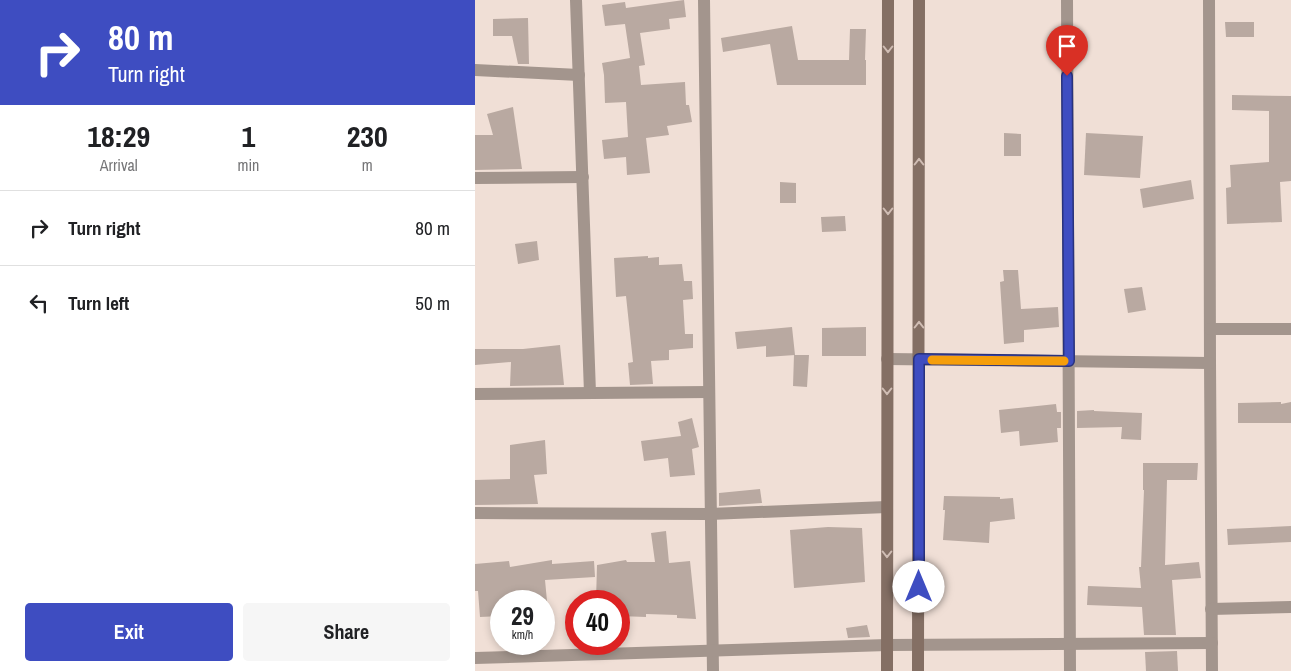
<!DOCTYPE html>
<style>
:root{--surface:#fff;--page:#f6f6f6;--text:#202124;--muted:#757577;--line:#e0e0e0;--accent:#3e4dc1}
body{margin:0;font-family:"Archivo Narrow",sans-serif;background:var(--page);color:var(--text);height:100vh;display:flex;flex-direction:column;font-size:19px;white-space:nowrap}
*{box-sizing:border-box;margin:0}
p{font-size:16px;color:var(--muted)}
.icon{flex:none;width:28px;height:28px;fill:none;stroke:currentColor;stroke-width:2;stroke-linecap:round;stroke-linejoin:round}
.map{position:relative;flex:1;overflow:hidden}
.details{display:flex;flex-direction:column;background:var(--surface);width:475px}
.details>*{flex:none}
.hud{background:#3e4dc1;color:#fff;overflow:hidden}
.speed{position:absolute;left:15px;top:590px;display:flex;gap:10px;font-size:25px;font-weight:700;text-align:center}
.speed>*{display:grid;place-content:center;width:65px;height:65px;border-radius:50%;background:var(--surface);box-shadow:0 2px 8px #0003;line-height:1}
.speed small{font-size:12px;font-weight:400}
.speed .limit{border:8px solid #d22;background:#fff;color:#111}
.pin{position:absolute;display:grid;place-items:center;width:42px;height:42px;color:#fff;margin:-51px -21px;border-radius:50% 50% 50% 0;rotate:-45deg;box-shadow:0 0 5px #0007}
.pin .icon{rotate:45deg}
.me{position:absolute;width:55px;margin:-28px;rotate:0deg;stroke-linejoin:round;filter:drop-shadow(0 0 4px #0008)}
.turn{display:flex;align-items:center;gap:18px;height:105px;padding:0 25px;font-size:22px}
.turn .icon{width:65px;height:65px;stroke-width:2.5}
.turn b{display:block;font-size:35px;line-height:42px}
.eta{display:flex;justify-content:space-evenly;align-items:center;height:85px;text-align:center}
.eta b{font-size:30px;font-weight:800;line-height:35px}
.button{display:flex;gap:10px;margin-top:auto;padding:10px 25px}
.button a{flex:1;height:58px;border-radius:5px;background:var(--accent);color:#fff;font-size:20px;font-weight:800;line-height:58px;text-align:center}
.button a+a{background:var(--page);color:var(--text)}
ul{padding:0;list-style:none}
li{display:flex;align-items:center;gap:15px;height:75px;padding:0 25px;border-top:1px solid var(--line)}
li div{flex:1}
li b{display:block;font-size:19px}
li em{font-style:normal}
main{display:flex;flex:1;min-height:0}
.map>svg:first-child{display:block}
.building{fill:#b9a9a1}
.lines{fill:none;stroke-linecap:round;stroke-linejoin:round}
.street{stroke:#a3958d;stroke-width:12}
.secondary{stroke:#846f64;stroke-width:12}
.oneway{stroke:#d0bdb4}
.route-casing{stroke:#28327d;stroke-width:12}
.route{stroke:#3e4dc1;stroke-width:9}
.slow{stroke:#f59e0b;stroke-width:9}
</style>
<main>
<section class="details">
<div class="hud">
<div class="turn"><svg class="icon" aria-label="right" viewBox="0 0 24 24"><path d="M7 20v-9h11M14 6l5 5-5 5"/></svg><div><b>80 m</b>Turn right</div></div>
</div>
<div class="eta">
<div><b>18:29</b><p>Arrival</p></div>
<div><b>1</b><p>min</p></div>
<div><b>230</b><p>m</p></div>
</div>
<ul>
<li><svg class="icon" aria-label="right" viewBox="0 0 24 24"><path d="M7 20v-9h11M14 6l5 5-5 5"/></svg><div><b>Turn right</b></div><em>80 m</em></li>
<li><svg class="icon" aria-label="left" viewBox="0 0 24 24"><path d="M17 20v-9H6M10 6l-5 5 5 5"/></svg><div><b>Turn left</b></div><em>50 m</em></li>
</ul>
<div class="button"><a>Exit</a><a>Share</a></div>
</section>
<div class="map">
<svg width="816" height="671" viewBox="0 0 816 671">
<rect width="100%" height="100%" fill="#f0dfd6"/>
<g class="building">
<path d="M209 0 211 17 194 19 195 29 165 33 170 65 164 66 166 85 210 82 211 105H214L217 122 192 126 194 135 171 138 175 173 152 175 151 157 129 159 127 140 153 137 151 102 130 103 129 75 127 63 155 58 150 24 130 26 127 5 150 2 151 8Z"/>
<path d="M53 18 54 64H43L37 36H18V19Z"/>
<path d="M750 22H779V37H751Z"/>
<path d="M317 26 323 60H374L375 29H391L390 60H391V85H302L295 44 248 52 246 38Z"/>
<path d="M757 95 816 96V181L805 182 807 222 752 224 751 188 756 187 755 165 794 162V111L757 110Z"/>
<path d="M38 107 47 169 0 170V135H18L12 114Z"/>
<path d="M529 133 546 134V156H529Z"/>
<path d="M611 133 668 136 665 178 609 175Z"/>
<path d="M716 180 719 199 668 208 665 189Z"/>
<path d="M305 182 321 183V203H305Z"/>
<path d="M370 216 371 231 347 232 346 217Z"/>
<path d="M62 241 64 260 43 264 40 244Z"/>
<path d="M173 256V258L184 257V265L207 264 209 281H217L218 299 208 300 210 334H218V348L194 350V360L176 361 178 384 155 385 153 363 158 362 151 296 141 297 139 258Z"/>
<path d="M528 270H543L546 309 583 307 584 327 549 330V342L529 344 525 282 529 281Z"/>
<path d="M667 287 671 310 653 313 649 289Z"/>
<path d="M317 327 320 355 291 357V346L262 349 260 332Z"/>
<path d="M391 327V356H347V328Z"/>
<path d="M85 345 89 385 35 386 36 362 0 365V349H48Z"/>
<path d="M319 355H334L332 387 318 386Z"/>
<path d="M806 402V404L816 402V423H763V403Z"/>
<path d="M581 404 582 412H586V428H582L583 442 545 446 544 431 526 433 524 410Z"/>
<path d="M619 410V411L667 413 666 440 646 439 647 427 602 428V411Z"/>
<path d="M217 418 224 447 217 449 220 475 195 477 193 458 169 461 166 441 206 436 203 422Z"/>
<path d="M70 440 72 474 59 475 63 504 0 505V480L35 479V445Z"/>
<path d="M668 463H723L722 480H692L690 565 724 562 726 578 697 580 701 635H669L667 607 612 605 613 586 666 588 664 567H666L669 490H668Z"/>
<path d="M285 489 287 503 244 506V493Z"/>
<path d="M469 496 525 497V499L538 498 540 519 515 522 514 543 468 540 470 510H468Z"/>
<path d="M816 526V542L753 545 752 529Z"/>
<path d="M353 527 387 528 390 582 319 588 315 530Z"/>
<path d="M191 531 194 563 215 561 221 619 202 618V615L171 614V617L144 616V601H121L122 565 151 560 152 562H180L176 533Z"/>
<path d="M77 560V564L119 561 120 577 70 580 72 601H26V616L5 617 3 591H0V564L34 561 35 567Z"/>
<path d="M392 625 395 637 373 638 371 628Z"/>
<path d="M702 651 703 671H671L670 652Z"/>
</g>
<g class="lines">
<g class="street">
<path d="M101 0 115 393"/>
<path d="M229 0 238 671"/>
<path d="M592 0 595 671"/>
<path d="M734 0 735 363 737 671"/>
<path d="M0 70 104 75"/>
<path d="M0 178 108 177"/>
<path d="M735 329H816"/>
<path d="M412 359 735 363"/>
<path d="M0 394 234 392"/>
<path d="M0 513 235 514 412 507"/>
<path d="M736 609 816 607"/>
<path d="M0 658 412 645 737 643"/>
</g>
<g class="secondary">
<path d="M412 671 413 0"/>
<path d="M443 671 444 0"/>
</g>
</g>
<defs><path id="oneway-chevron" d="M-2-3.5L2.5 0L-2 3.5" fill="none" stroke-width="1.6" stroke-linecap="round" stroke-linejoin="round" transform="scale(1.25)"/></defs>
<g class="oneway">
<use href="#oneway-chevron" transform="translate(413 49) rotate(90)"/>
<use href="#oneway-chevron" transform="translate(444 162) rotate(-90)"/>
<use href="#oneway-chevron" transform="translate(413 211) rotate(90)"/>
<use href="#oneway-chevron" transform="translate(444 325) rotate(-90)"/>
<use href="#oneway-chevron" transform="translate(412 391) rotate(90)"/>
<use href="#oneway-chevron" transform="translate(412 554) rotate(90)"/>
</g>
<g class="lines">
<defs>
<path id="route" d="M444 587V359L594 361 592 76"/>
</defs>
<use href="#route" class="route-casing"/>
<use href="#route" class="route"/>
<path class="slow" d="M457 360 589 361"/>
</g>
</svg>
<div class="speed"><div>29<small>km/h</small></div><div class="limit">40</div></div>
<div class="pin" style="left:592px;top:76px;background:#d93025"><svg class="icon" aria-label="arrive" viewBox="0 0 24 24"><path d="M6 21V4h12l-3 4 3 4H6"/></svg></div>
<svg class="me" style="left:444px;top:587px" viewBox="-20 -20 40 40"><circle r="19" fill="#fff"/><path d="M0-13L10 11 0 6-10 11z" fill="#3e4dc1"/></svg>
</div>
</main>
